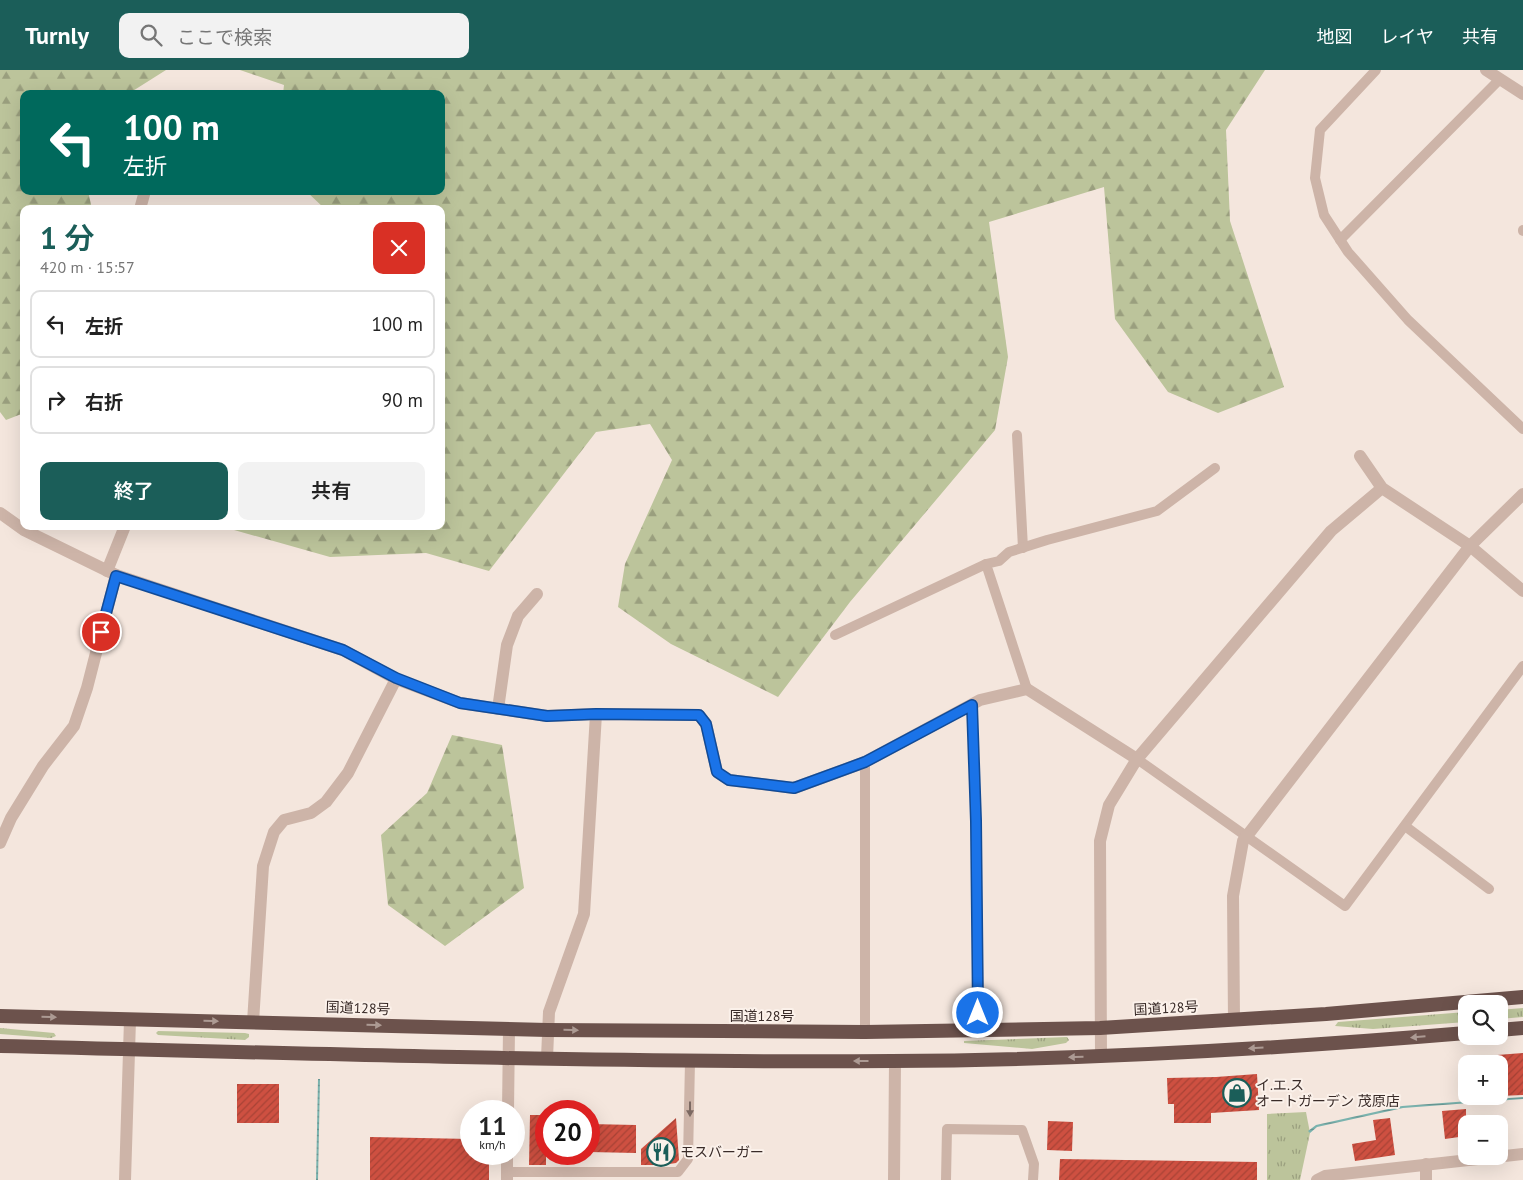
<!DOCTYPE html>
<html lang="ja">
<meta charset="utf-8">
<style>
:root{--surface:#fff;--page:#f2f2f2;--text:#222;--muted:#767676;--line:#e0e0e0;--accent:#1b5e59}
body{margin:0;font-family:"PT Sans","Noto Sans JP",sans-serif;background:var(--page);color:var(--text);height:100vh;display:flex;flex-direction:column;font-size:19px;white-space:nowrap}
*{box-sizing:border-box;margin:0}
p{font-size:16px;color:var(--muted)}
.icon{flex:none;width:28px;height:28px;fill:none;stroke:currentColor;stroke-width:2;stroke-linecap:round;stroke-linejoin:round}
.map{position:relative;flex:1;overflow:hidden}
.drawer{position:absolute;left:20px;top:135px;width:425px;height:325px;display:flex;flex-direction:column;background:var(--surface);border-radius:10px;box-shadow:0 5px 20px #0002}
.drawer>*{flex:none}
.guide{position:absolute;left:20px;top:20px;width:425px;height:105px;border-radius:10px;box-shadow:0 5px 20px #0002;background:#00695c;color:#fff;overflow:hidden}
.tools{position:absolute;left:1458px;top:925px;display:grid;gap:10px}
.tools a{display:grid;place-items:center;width:50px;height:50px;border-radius:10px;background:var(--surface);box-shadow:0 5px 20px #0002;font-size:25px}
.speed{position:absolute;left:460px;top:1030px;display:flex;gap:10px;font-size:25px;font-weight:700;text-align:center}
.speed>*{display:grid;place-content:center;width:65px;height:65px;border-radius:50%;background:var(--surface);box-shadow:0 5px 20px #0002;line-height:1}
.speed small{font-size:12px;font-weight:400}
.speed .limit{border:8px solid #d22;background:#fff;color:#111}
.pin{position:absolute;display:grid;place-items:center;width:42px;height:42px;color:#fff;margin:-21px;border:2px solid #fff;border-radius:50%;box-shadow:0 1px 5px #0007}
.me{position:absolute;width:55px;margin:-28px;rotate:0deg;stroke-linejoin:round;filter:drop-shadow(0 0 4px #0008)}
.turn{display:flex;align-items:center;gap:18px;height:105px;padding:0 20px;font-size:22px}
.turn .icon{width:65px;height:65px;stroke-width:2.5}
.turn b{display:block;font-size:35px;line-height:42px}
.round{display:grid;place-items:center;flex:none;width:52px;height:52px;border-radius:10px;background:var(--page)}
.overview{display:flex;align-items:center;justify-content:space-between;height:85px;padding:0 20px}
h1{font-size:30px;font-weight:600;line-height:38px;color:var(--accent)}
.action{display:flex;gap:10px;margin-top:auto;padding:10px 20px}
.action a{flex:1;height:58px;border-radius:10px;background:var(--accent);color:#fff;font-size:20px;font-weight:600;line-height:58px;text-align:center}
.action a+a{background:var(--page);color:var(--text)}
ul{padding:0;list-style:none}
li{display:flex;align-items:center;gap:15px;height:68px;margin:0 10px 8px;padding:0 10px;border:2px solid var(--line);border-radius:10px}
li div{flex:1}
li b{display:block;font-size:19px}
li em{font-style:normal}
header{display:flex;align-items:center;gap:30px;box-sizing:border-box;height:70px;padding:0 25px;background:var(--accent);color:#fff}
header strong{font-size:24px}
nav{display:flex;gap:28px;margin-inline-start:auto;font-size:18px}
.search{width:350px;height:45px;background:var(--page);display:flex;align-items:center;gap:12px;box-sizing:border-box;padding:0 18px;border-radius:10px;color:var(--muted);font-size:19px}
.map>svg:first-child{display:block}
.grass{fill:url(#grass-tufts)}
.forest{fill:url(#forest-firs)}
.water{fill:url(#water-rules)}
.building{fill:url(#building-hatch)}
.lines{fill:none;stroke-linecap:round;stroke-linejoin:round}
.service{stroke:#cdb4a8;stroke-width:10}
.minor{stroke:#cdb4a8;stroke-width:12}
.trunk{stroke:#6c524c;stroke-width:14}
.oneway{fill:#ac9a93}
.oneway2{fill:#7c6962}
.route-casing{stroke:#114b97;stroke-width:12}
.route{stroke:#1a73e8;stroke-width:9}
.labels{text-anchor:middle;stroke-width:4;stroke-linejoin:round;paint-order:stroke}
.street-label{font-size:14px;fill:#392b28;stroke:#fbf1ea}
.poi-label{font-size:14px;fill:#392b28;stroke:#fbf1ea;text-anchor:start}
</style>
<header>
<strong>Turnly</strong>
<div class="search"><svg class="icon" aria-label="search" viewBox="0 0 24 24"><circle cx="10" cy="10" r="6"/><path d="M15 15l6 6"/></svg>ここで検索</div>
<nav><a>地図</a><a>レイヤ</a><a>共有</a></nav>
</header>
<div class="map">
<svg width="1523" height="1110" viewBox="0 0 1523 1110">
<defs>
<pattern id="grass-tufts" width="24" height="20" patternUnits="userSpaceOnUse" patternTransform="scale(1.25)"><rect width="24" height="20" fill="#bcc49b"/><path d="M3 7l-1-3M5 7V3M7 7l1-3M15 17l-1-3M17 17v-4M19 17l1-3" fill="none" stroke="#9a9f7e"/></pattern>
<pattern id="forest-firs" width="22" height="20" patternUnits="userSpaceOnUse" patternTransform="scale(1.25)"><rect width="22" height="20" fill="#bcc49b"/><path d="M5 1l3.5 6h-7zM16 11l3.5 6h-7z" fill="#9a9f7e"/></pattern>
<pattern id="water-rules" width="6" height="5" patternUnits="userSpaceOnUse" patternTransform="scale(1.25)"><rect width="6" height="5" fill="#7ab3ae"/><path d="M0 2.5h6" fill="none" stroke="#65928e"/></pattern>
<pattern id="building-hatch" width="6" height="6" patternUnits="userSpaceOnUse" patternTransform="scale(1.25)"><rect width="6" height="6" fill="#ce5041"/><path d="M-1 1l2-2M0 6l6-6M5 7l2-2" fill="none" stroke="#a84336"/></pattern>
</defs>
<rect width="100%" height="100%" fill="#f4e6dd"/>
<g class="grass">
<path d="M1523 938V947L1499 949V940Z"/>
<path d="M1466 942V952L1373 959 1335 956 1338 952Z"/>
<path d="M0 958 54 963 56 966 51 968 0 964Z"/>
<path d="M158 961 245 963 249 964V967L245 970 158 965 156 963Z"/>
<path d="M1067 967 1069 970 1066 973 1032 979 964 973V971Z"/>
<path d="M1306 1042 1310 1063 1300 1110H1267V1044Z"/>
</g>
<g class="forest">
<path d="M0 0H166L128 24H24V121H88L92 139H24V343L6 350 0 342Z"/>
<path d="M240 0H1265L1226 60 1230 151 1284 317 1218 343 1168 322 1115 249 1104 117 989 152 1008 287 995 360 850 532 778 627 671 574 618 537 625 494 672 390 650 354 596 362 489 501 426 483 330 487 220 456H441V139H325L306 121H441V24H283L284 15Z"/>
<path d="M452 665 502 675 524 818 445 876 388 835 381 765 427 723Z"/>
</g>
<g class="water">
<path d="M318 1009H320L318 1110H316Z"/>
<path d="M1523 1027V1029L1403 1038 1317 1057 1310 1063 1308 1061 1316 1055 1402 1036Z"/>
</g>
<g class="building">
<path d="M1523 983V1025L1499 1026 1497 985Z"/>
<path d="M1257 1004 1259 1040 1211 1043V1053H1174V1034H1168L1167 1008 1216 1007Z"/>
<rect x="237" y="1014" width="42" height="39"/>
<path d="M1466 1039V1066L1445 1069 1442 1041Z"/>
<path d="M530 1045H546V1095H529Z"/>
<path d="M676 1048 679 1090 676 1093 663 1095H641V1079Z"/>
<path d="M1390 1048 1395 1085 1355 1091 1352 1074 1376 1070 1373 1050Z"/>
<path d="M1048 1051 1073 1052 1072 1081 1047 1080Z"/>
<path d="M589 1054 636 1055V1083L589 1082Z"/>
<path d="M370 1067 471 1069V1084H489V1110H370Z"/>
<path d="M1060 1089 1257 1092V1110H1059Z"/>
</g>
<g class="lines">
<g class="service">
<path d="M1376 0 1320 60 1315 108 1324 145 1348 182 1408 250 1523 359"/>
<path d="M1523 160V161"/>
<path d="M1340 170 1500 9"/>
<path d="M1017 365 1023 478"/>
<path d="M835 565 986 494"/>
<path d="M1027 619 986 494 999 491 1009 482 1047 470 1157 441 1215 398"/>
<path d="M972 635 976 751 979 960"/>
<path d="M1137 689 1345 836 1523 596"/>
<path d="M1405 756 1489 819"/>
<path d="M865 962V692"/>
<path d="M507 1102H678L688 1089 690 991"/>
<path d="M946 1110 947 1059 1022 1060 1034 1094 1033 1110"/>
</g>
<g class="minor">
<path d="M1486 0 1523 24"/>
<path d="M140 139 145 121"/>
<path d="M1360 386 1382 418 1470 476 1523 521"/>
<path d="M0 443 24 460 116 505 343 580 396 609 460 633 547 646 596 644 699 645 706 654 717 702 729 710 794 718 865 692 980 630 1027 619 1137 689"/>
<path d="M107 501 125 456"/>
<path d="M498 639 507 575 518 546 537 524"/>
<path d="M0 773 11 748 43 696 74 656 87 618 116 505"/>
<path d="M1234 950 1233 826 1243 771 1470 476 1523 424"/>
<path d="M253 952 263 796 274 762 284 750 311 743 326 732 348 703 396 609"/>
<path d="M1101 986 1100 771 1109 735 1137 689 1331 461 1382 418"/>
<path d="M547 988 549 942 584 844 596 644"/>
<path d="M508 1041 509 959"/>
<path d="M1426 1094V1110"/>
<path d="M125 1110 130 950"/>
<path d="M507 1110V1084"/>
<path d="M894 1110 895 991"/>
<path d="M1317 1110 1325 1106 1523 1084"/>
</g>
<g class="trunk">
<path d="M0 946 547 960 865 962 1100 958 1326 944 1523 927"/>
<path d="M1499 960 1523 958"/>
<path d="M0 976C297 983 595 993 892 991 1084 990 1275 979 1466 963"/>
</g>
</g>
<defs><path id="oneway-solid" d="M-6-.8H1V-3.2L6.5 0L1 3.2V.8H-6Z" transform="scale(1.25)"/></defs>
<g class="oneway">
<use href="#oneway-solid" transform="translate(49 947) rotate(1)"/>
<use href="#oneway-solid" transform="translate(211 951) rotate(1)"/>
<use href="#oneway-solid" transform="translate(374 955) rotate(2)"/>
<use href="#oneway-solid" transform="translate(571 960) rotate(1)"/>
<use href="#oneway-solid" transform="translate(1418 967) rotate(175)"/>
<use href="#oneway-solid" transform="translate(1256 978) rotate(177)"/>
<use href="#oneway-solid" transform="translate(1076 987) rotate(179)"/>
<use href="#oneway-solid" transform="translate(861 991) rotate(-180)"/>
</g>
<use class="oneway2" href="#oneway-solid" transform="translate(690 1039) rotate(90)"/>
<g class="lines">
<defs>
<path id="route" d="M101 562 116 506 343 580 396 608 460 633 547 646 596 644 699 645 706 654 717 702 729 710 794 718 865 692 972 635 976 751 978 943"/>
</defs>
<use href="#route" class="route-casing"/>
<use href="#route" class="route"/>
</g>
<defs>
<symbol id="shop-ring" viewBox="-11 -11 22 22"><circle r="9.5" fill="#fbf1ea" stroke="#1b5e59" stroke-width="1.5"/><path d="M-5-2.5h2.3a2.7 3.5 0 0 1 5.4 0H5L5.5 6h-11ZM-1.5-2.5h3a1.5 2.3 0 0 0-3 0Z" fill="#1b5e59"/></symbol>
<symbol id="restaurant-ring" viewBox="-11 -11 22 22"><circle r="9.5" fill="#fbf1ea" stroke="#1b5e59" stroke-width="1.5"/><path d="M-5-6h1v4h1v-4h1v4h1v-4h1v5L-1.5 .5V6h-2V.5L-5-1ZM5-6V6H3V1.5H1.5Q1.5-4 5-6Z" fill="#1b5e59"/></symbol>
</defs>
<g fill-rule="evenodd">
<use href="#shop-ring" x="1221" y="1007" width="32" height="32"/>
<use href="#restaurant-ring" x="645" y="1066" width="32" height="32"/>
</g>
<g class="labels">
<g class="street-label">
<text transform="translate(358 938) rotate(2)" y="5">国道128号</text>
<text transform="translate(1166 938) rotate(-3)" y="5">国道128号</text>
<text x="762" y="951">国道128号</text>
</g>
<g class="poi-label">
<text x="1256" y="1020">イ.エ.ス<tspan x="1256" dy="16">オートガーデン 茂原店</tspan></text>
<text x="680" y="1087">モスバーガー</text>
</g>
</g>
</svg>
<div class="tools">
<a><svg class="icon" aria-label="search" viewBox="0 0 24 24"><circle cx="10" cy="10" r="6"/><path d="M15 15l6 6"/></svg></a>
<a>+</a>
<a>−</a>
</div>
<div class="speed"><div>11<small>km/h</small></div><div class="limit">20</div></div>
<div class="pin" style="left:101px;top:562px;background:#d93025"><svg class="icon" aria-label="arrive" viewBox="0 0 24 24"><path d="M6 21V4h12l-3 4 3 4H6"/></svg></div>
<svg class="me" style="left:978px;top:943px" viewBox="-20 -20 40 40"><circle r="17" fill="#1a73e8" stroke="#fff" stroke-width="3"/><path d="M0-11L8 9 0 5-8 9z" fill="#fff"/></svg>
<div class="guide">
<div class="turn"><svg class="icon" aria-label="left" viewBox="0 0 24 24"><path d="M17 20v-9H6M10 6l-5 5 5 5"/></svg><div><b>100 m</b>左折</div></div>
</div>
<section class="drawer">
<div class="overview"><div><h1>1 分</h1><p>420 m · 15:57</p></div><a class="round" style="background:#d93025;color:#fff"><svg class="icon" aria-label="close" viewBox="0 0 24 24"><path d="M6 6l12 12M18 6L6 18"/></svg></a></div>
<ul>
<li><svg class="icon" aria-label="left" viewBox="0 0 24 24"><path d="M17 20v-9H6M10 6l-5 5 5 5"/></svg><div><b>左折</b></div><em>100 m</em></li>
<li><svg class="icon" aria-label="right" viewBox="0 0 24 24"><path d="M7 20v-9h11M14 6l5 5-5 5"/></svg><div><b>右折</b></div><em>90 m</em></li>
</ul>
<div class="action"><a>終了</a><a>共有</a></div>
</section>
</div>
